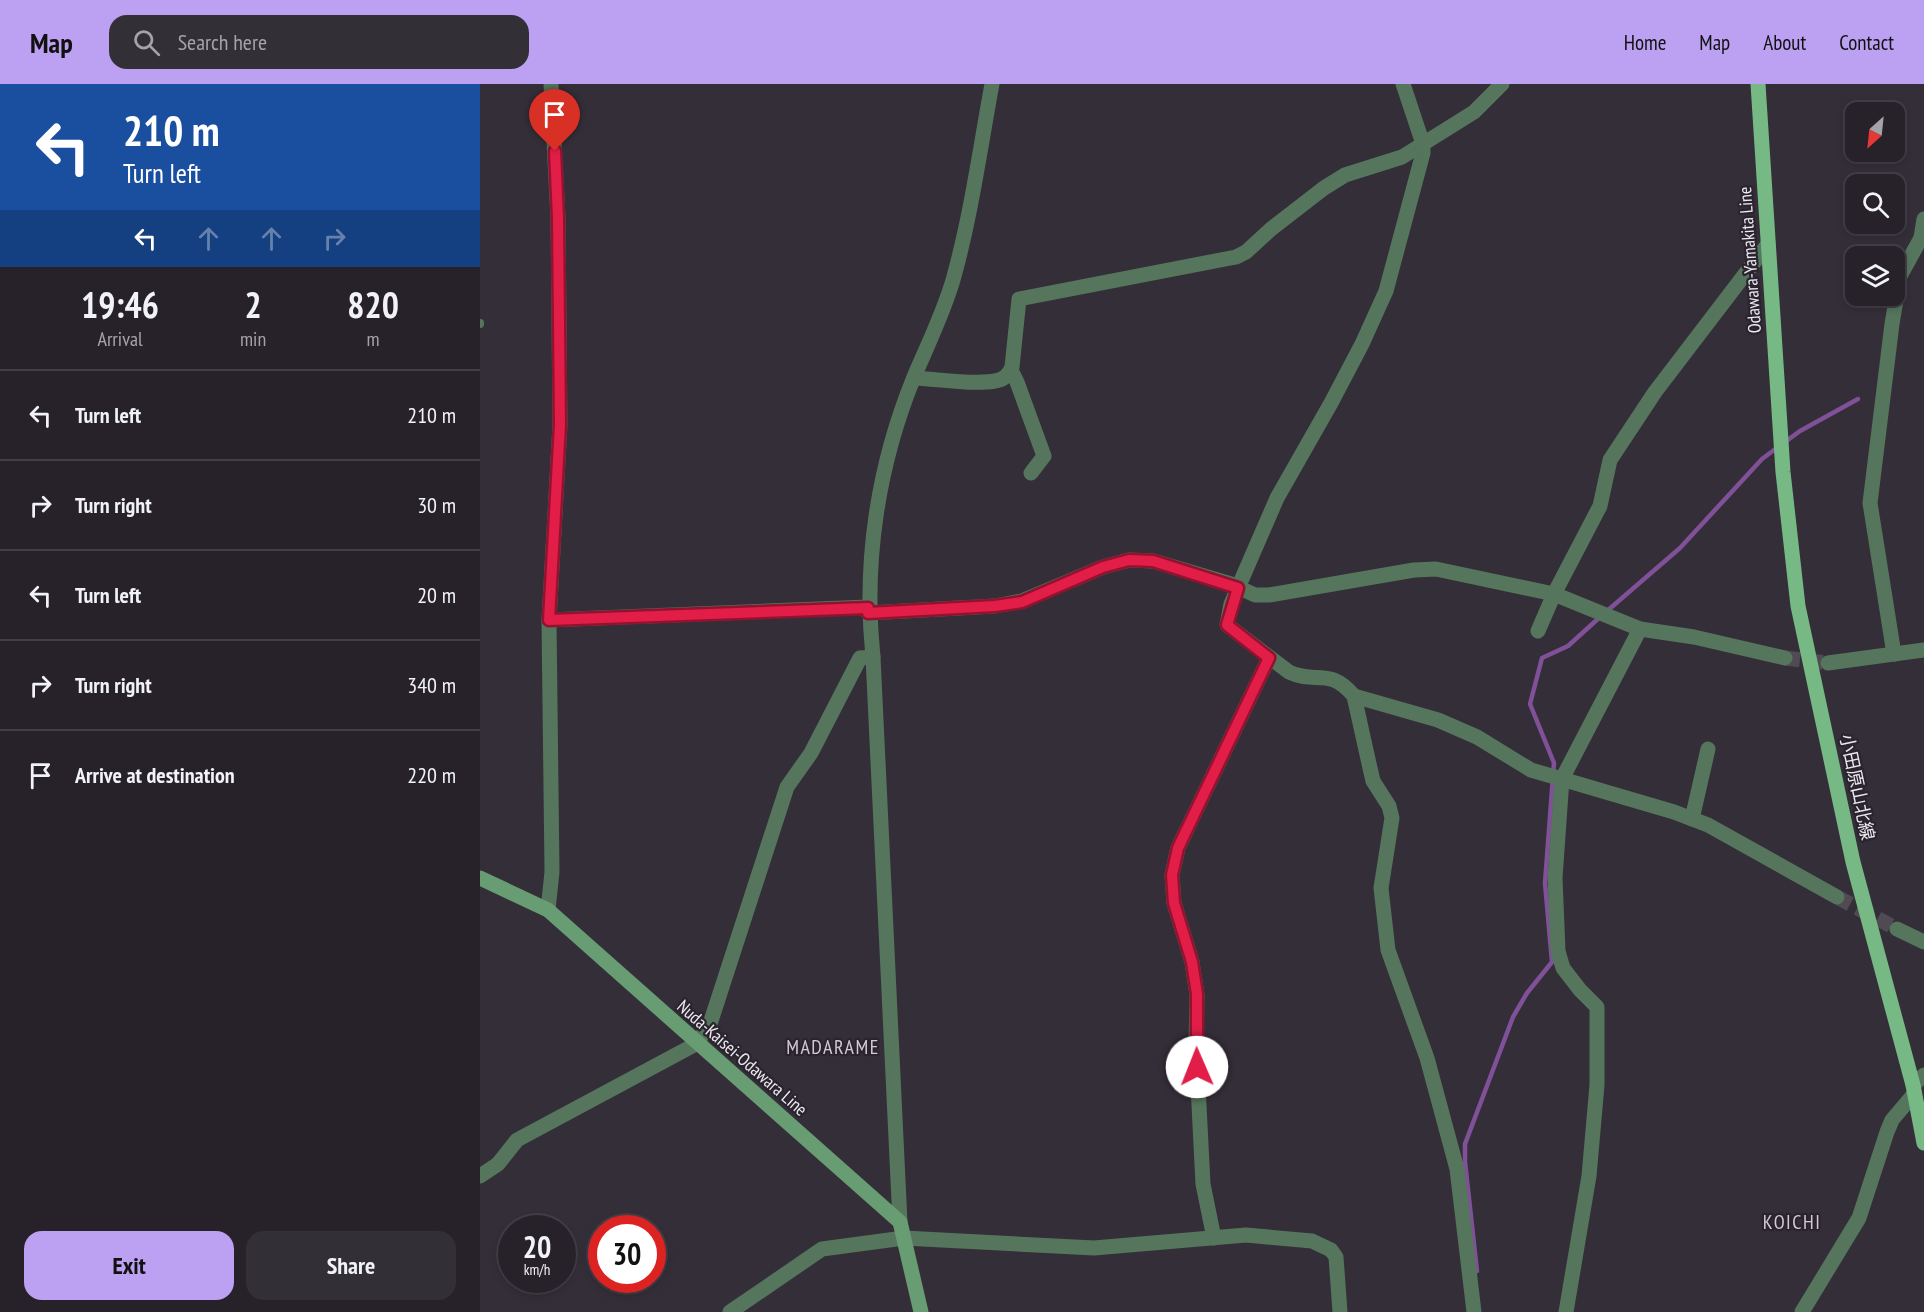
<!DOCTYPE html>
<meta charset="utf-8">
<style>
:root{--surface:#27222a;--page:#332f36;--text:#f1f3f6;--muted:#a4a4a8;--line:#433f47;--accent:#bca0f2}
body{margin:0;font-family:"PT Sans Narrow","Noto Sans JP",sans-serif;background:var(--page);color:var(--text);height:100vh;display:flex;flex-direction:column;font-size:22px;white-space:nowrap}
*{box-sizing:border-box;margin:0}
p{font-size:20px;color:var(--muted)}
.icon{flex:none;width:33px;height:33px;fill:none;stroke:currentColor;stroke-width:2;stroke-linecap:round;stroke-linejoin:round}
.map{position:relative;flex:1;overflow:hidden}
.drawer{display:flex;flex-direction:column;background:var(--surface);width:480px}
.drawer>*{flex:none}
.banner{background:#1a4fa0;color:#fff;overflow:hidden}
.needle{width:39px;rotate:207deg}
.tools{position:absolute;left:1365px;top:18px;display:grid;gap:12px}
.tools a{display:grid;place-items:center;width:60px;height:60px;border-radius:12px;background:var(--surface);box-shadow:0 3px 9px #0003,0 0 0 2px var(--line);font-size:30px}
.speed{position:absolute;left:18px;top:1131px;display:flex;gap:12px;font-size:30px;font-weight:700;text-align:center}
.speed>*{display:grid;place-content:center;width:78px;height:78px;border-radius:50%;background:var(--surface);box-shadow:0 3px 9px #0003,0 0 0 2px var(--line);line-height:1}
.speed small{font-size:15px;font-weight:400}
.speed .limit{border:9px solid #d22;background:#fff;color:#111}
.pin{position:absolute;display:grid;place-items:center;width:51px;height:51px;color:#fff;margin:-62px -26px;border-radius:50% 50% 50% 0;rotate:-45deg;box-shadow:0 0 6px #0007}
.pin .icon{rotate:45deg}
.me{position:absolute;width:66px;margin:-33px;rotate:359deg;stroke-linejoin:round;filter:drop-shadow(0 0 4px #0008)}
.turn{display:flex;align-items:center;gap:21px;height:126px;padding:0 24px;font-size:27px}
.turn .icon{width:78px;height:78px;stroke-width:2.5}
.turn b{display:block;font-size:42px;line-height:51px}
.lanes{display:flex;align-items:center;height:57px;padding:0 24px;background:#0003;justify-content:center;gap:30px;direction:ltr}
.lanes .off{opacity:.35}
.eta{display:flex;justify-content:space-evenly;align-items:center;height:102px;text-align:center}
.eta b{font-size:36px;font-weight:700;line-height:42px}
.action{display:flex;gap:12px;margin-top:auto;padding:12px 24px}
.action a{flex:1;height:69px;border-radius:18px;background:var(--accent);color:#111;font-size:24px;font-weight:700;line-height:69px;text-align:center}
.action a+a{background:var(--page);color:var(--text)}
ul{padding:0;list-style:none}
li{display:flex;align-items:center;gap:18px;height:90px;padding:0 24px;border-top:2px solid var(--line)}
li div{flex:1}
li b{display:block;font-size:22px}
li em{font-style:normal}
header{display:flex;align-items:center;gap:36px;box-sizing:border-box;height:84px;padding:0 30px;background:var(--accent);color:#111}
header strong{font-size:28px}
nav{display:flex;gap:33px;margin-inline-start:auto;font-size:21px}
.search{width:420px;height:54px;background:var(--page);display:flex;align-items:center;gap:15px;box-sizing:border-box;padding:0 21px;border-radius:18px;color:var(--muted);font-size:22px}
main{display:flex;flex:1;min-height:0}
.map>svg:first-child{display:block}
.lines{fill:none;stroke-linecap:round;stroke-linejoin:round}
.stream{stroke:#805098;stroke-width:4.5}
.minor-tunnel{stroke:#504a53;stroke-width:15;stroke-dasharray:15 8;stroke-linecap:butt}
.service{stroke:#55755c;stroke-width:8}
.minor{stroke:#55755c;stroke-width:15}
.tertiary{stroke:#55755c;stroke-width:15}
.secondary{stroke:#689c73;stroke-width:15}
.primary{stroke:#76b985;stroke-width:15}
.route-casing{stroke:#92132f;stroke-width:15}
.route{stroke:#e11d48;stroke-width:10}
.labels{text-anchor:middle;stroke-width:4.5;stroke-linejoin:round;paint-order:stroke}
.street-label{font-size:18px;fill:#ece8ef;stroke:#2a242e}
.neighbourhood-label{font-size:20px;letter-spacing:1.5px;fill:#d1c9d6;stroke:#2a242e}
</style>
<header>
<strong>Map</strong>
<div class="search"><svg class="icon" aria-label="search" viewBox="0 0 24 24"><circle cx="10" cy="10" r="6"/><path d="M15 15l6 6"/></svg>Search here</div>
<nav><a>Home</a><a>Map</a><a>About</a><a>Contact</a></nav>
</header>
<main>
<section class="drawer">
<div class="banner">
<div class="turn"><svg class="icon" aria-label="left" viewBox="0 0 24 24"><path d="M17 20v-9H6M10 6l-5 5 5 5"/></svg><div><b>210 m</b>Turn left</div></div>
<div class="lanes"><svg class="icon" aria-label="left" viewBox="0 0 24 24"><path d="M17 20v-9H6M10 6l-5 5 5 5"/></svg><svg class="icon off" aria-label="ahead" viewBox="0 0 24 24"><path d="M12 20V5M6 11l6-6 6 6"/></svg><svg class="icon off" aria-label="ahead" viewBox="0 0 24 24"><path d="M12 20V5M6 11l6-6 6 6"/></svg><svg class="icon off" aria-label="right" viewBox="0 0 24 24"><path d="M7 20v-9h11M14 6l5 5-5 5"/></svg></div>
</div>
<div class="eta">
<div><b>19:46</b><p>Arrival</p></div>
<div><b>2</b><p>min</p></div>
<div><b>820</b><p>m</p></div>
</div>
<ul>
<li><svg class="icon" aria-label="left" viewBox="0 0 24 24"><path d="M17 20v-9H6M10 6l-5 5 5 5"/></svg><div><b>Turn left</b></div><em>210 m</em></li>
<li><svg class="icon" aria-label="right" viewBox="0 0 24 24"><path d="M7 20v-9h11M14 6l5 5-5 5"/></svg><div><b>Turn right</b></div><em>30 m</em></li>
<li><svg class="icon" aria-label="left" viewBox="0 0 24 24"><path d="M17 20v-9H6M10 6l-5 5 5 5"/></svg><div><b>Turn left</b></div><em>20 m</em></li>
<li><svg class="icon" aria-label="right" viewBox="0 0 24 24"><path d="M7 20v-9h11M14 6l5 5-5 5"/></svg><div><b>Turn right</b></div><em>340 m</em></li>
<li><svg class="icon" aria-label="arrive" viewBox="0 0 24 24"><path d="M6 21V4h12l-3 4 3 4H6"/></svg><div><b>Arrive at destination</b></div><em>220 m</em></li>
</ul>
<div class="action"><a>Exit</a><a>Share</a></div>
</section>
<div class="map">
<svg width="1444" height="1228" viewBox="0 0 1444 1228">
<rect width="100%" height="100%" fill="#342e38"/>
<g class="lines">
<g class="stream">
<path d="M1305 358 1320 347 1378 315"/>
<path d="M1127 527 1200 464 1282 375 1298 363"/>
<path d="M997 1187 985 1078V1060L1033 933 1047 909 1072 878 1065 799 1074 679 1050 620 1062 574 1088 562 1120 533"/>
</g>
<g class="minor-tunnel">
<path d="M1305 574 1348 579"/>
<path d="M1357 813 1417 845"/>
</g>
<path class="service" d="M0 239V240"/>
<g class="minor">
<path d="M923 0 943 60V69L906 207 882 260 851 319 797 414 751 520 747 541 809 588C836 601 849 582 874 612L890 684 893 697 909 722 912 734 901 804 908 866 947 974 977 1085 994 1228"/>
<path d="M531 286 537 298 564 372 551 389"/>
<path d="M434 294C457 295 493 301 515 297 524 296 529 291 532 283L539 215 756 173 766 168 791 145 844 104 865 91 922 73 994 28 1022 0"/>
<path d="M388 529 515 522 542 517 623 483 649 476 673 477 751 500 775 511H789L934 486 956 485 1074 510 1160 545 1214 553 1305 574"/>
<path d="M69 536 388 523"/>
<path d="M1058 547 1074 510 1120 422 1130 376 1175 308 1288 160"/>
<path d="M1414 570 1390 419 1412 240 1420 192 1441 154 1444 135"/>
<path d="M1348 579 1444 566"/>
<path d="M874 612 958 636 997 653 1051 686 1194 728 1228 741 1357 813"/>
<path d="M1212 735 1228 665"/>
<path d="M68 826 72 788 69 536 80 341 78 134 71 0"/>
<path d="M1417 845 1444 858"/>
<path d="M0 1092 18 1080 37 1056 216 960 230 940 307 703 331 669 380 574 393 573"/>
<path d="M734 1154 723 1100 716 962 717 911 712 878 694 819 692 791 698 764 789 574"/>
<path d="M250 1228 342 1165 424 1154 614 1164 766 1151 832 1157 851 1166 856 1173 860 1228"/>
<path d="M1086 1228 1109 1092 1117 1001V923L1100 906 1083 884 1078 867 1075 794 1082 695 1160 545"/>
<path d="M1322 1228 1379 1134 1407 1048 1412 1036 1434 1010"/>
</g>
<g class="tertiary">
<path d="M1433 1001 1444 991"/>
<path d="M420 1138 393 573C383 478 398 381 434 293 448 260 463 230 473 196 491 132 500 65 512 0"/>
</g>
<path class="secondary" d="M0 794 68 826 420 1138 441 1228"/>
<path class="primary" d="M1278 0 1303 388 1318 522 1373 778 1433 1001 1444 1059"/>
</g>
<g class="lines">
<defs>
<path id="route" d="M75 67 78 134 80 341 69 536 388 524V529L515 522 542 518 623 483 649 476 673 477 758 504 747 541 789 574 698 764 692 791 694 819 712 878 717 910V983"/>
</defs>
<use href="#route" class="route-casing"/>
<use href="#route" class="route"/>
</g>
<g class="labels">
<g class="street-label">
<text transform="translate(1270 176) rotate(-94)" y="6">Odawara-Yamakita Line</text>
<text transform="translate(1377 703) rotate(78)" y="6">小田原山北線</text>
<text transform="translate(262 974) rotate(41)" y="6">Nuda-Kaisei-Odawara Line</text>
</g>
<g class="neighbourhood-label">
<text x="353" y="970">MADARAME</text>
<text x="1312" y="1145">KOICHI</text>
</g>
</g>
</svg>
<div class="tools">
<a><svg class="needle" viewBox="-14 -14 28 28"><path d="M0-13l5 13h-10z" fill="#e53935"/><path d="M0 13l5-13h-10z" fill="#a4a4a8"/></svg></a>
<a><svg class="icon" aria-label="search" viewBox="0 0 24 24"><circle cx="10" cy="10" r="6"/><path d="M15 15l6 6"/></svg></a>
<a><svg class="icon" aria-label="layers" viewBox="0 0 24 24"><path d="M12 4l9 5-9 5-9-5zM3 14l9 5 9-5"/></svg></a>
</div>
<div class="speed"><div>20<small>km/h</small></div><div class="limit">30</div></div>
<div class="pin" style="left:75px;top:67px;background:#d93025"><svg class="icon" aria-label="arrive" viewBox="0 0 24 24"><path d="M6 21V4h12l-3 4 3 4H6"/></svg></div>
<svg class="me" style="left:717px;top:983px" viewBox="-20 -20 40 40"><circle r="19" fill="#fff"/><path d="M0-13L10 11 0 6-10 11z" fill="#e11d48"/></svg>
</div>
</main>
